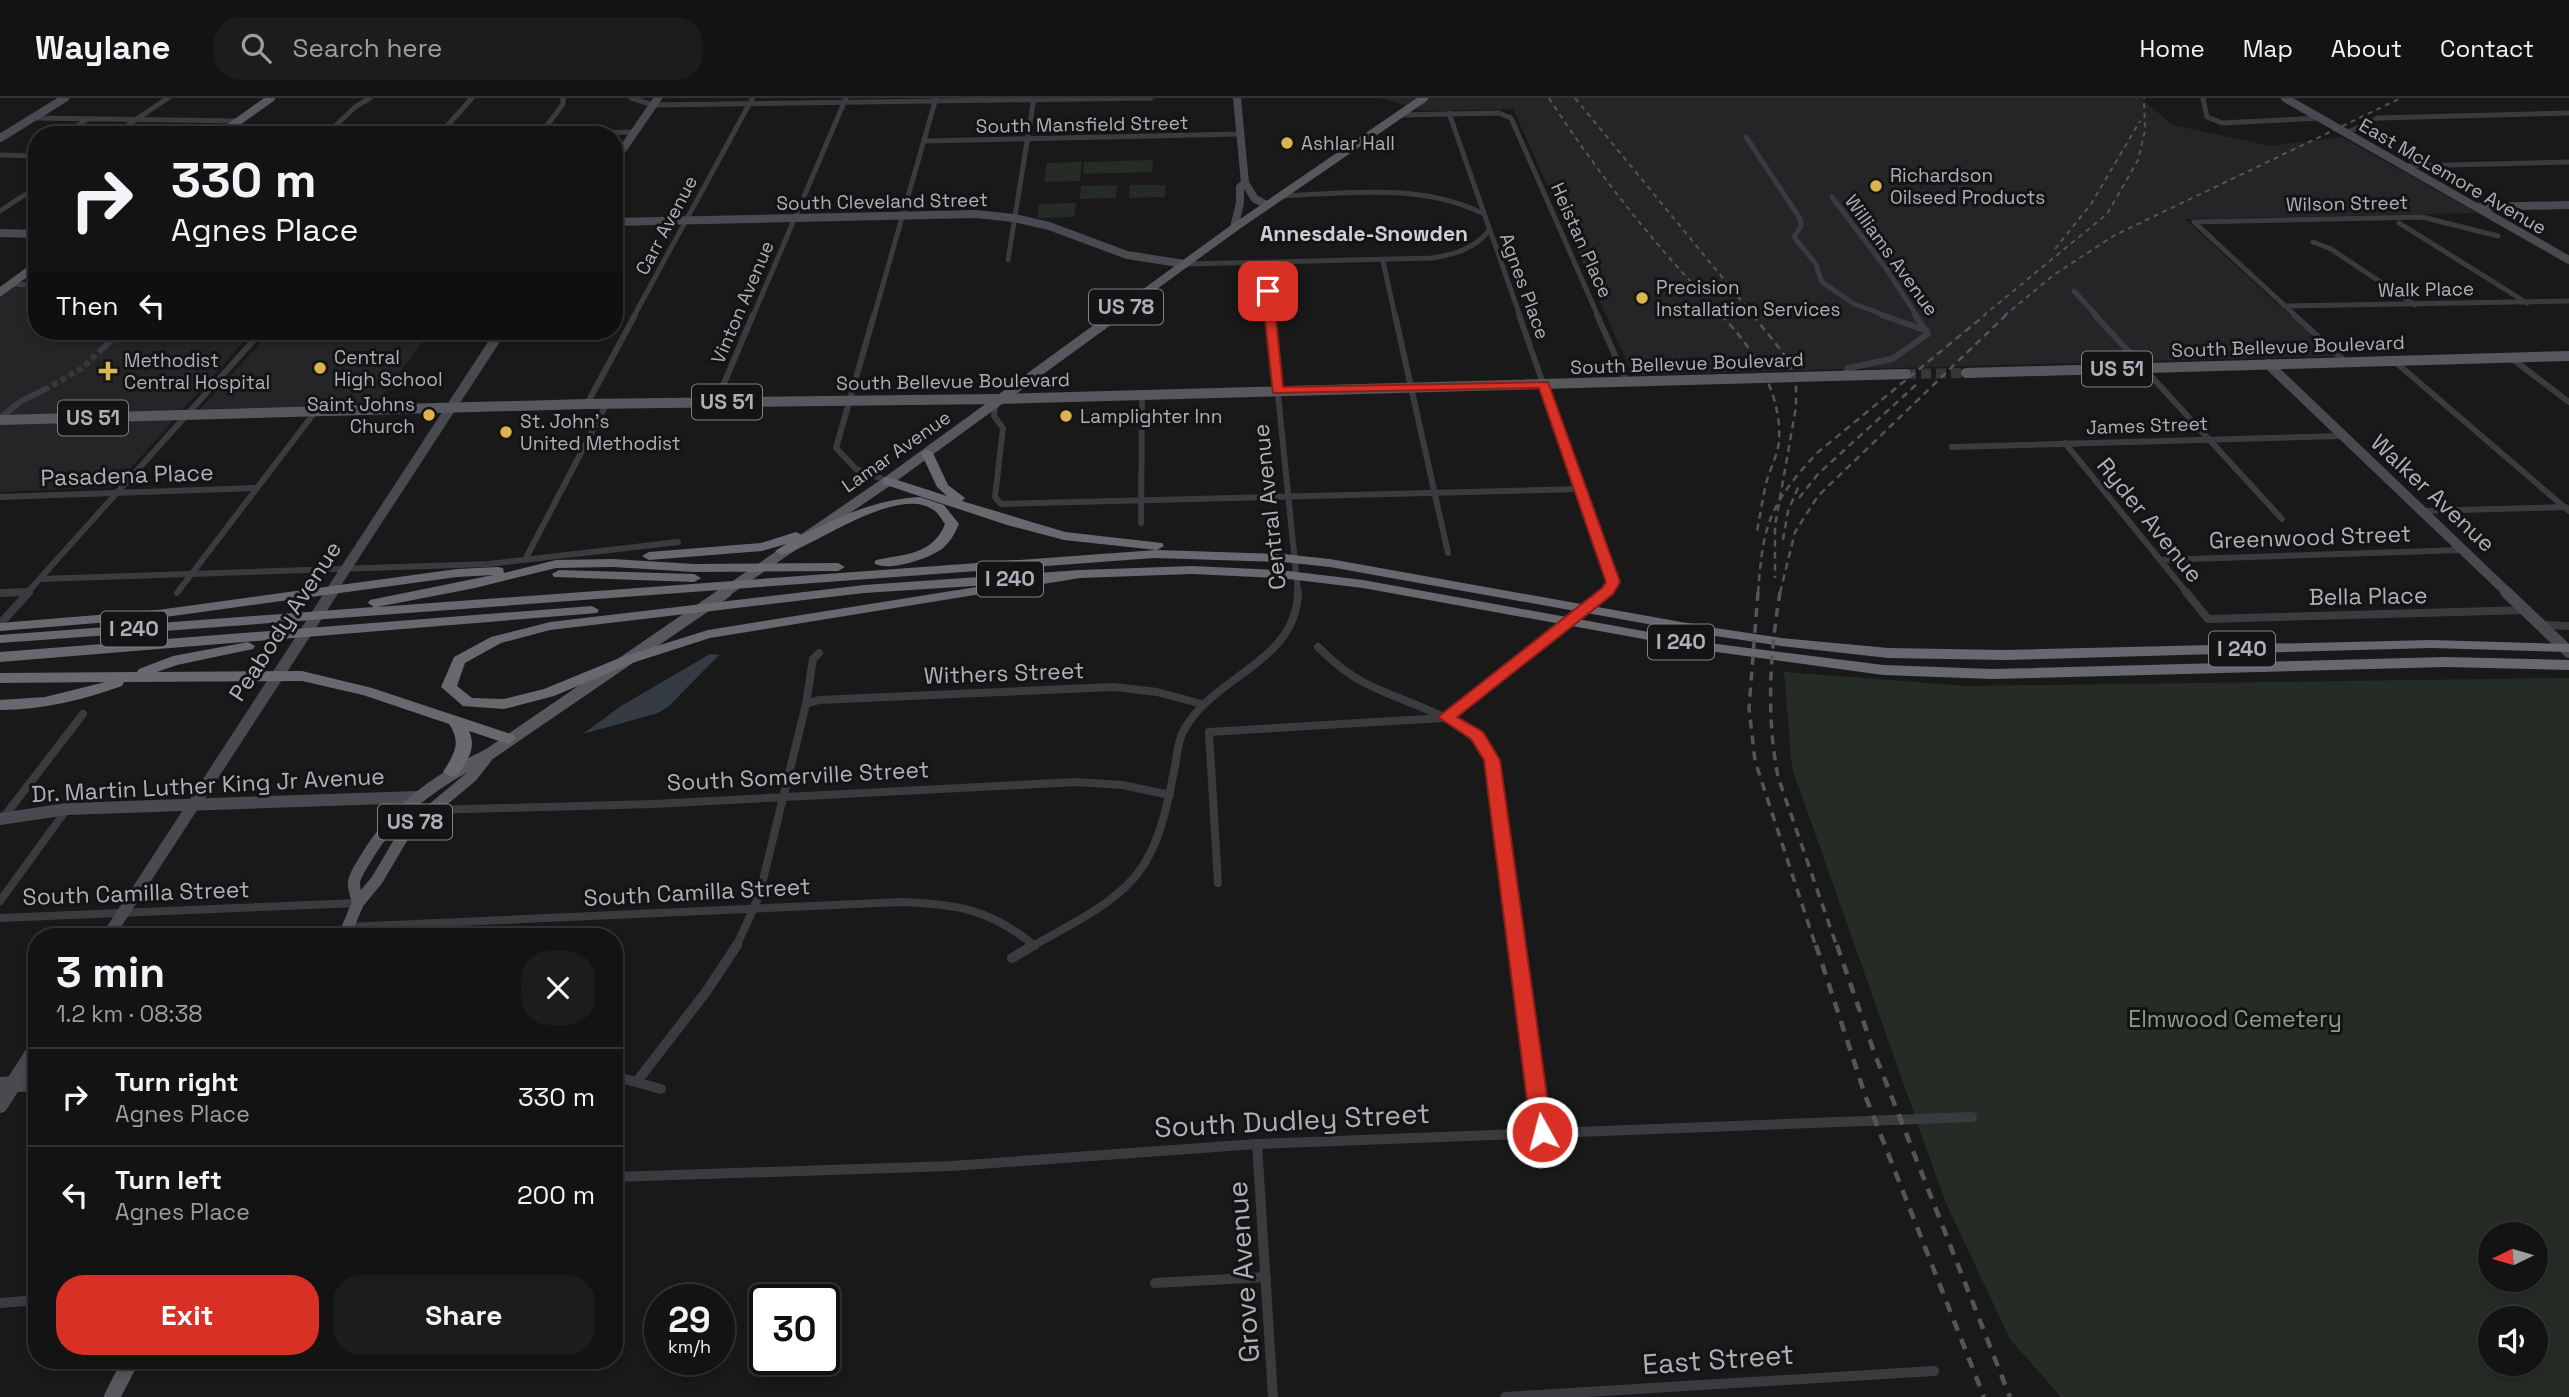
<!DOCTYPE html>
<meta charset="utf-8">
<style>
:root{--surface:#131314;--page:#1c1c1d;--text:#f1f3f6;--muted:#9d9ea0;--line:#323234;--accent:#d93025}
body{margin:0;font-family:"Space Grotesk",sans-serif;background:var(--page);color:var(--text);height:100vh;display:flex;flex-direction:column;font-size:26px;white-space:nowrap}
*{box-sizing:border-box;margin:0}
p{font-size:23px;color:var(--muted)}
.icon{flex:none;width:38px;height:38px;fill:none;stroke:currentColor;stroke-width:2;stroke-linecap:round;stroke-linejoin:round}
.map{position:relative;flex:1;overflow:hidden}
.details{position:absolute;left:28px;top:830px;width:595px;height:441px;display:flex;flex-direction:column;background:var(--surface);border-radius:28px;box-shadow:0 4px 10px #0003,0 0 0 2px var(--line)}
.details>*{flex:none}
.banner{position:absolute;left:28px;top:28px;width:595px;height:214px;border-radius:28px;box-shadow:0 4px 10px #0003,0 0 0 2px var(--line);background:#131314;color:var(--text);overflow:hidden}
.needle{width:46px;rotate:265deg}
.buttons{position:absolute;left:2478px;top:1124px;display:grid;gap:14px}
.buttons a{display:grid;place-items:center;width:70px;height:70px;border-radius:50%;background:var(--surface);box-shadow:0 4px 10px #0003,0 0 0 2px var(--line);font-size:35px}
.speed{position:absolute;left:644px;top:1186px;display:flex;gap:14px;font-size:35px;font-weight:700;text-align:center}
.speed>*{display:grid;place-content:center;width:91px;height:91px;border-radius:50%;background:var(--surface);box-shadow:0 4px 10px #0003,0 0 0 2px var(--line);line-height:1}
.speed small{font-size:18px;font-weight:400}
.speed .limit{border:4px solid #111;border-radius:10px;background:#fff;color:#111}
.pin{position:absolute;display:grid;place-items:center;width:60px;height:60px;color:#fff;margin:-30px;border-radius:14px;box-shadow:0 4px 10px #0006}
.me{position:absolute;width:77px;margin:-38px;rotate:353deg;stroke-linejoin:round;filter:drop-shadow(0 0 5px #0008)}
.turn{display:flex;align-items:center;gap:24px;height:147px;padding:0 28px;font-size:32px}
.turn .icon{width:91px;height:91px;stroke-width:2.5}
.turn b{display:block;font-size:49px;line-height:60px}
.then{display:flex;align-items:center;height:66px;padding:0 28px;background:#0003;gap:14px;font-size:26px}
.round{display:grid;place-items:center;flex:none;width:74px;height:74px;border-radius:28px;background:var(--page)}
.head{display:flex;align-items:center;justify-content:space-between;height:119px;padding:0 28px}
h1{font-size:42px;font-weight:800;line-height:52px}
.action{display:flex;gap:14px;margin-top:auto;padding:14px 28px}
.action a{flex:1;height:80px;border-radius:28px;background:var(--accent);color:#fff;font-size:28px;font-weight:800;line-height:80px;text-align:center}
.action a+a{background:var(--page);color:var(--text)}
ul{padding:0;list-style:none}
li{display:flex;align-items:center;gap:21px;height:98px;padding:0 28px;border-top:2px solid var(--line)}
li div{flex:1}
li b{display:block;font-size:26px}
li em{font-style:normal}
header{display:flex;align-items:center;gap:42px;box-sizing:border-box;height:98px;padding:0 35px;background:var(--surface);border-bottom:2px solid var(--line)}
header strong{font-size:33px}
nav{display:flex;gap:38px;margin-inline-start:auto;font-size:24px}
.search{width:490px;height:63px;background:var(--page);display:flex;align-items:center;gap:18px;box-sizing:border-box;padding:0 24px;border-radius:28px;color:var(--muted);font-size:26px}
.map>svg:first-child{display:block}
.built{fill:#252527}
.green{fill:#252c26;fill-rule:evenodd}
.water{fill:#343b42}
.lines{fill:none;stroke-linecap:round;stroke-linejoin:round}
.street-tunnel{stroke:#37373a;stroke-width:6;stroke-dasharray:6 3.5;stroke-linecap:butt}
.primary-tunnel{stroke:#37373a;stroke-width:10;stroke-dasharray:10 5;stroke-linecap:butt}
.street-far3{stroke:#3a3b3f;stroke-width:5}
.street-far2{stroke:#3a3b3f;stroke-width:6}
.street-far1{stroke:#3a3b3f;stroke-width:8}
.street{stroke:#3a3b3f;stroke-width:10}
.secondary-far3{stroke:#484a4f;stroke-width:8}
.secondary-far2{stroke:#484a4f;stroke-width:10}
.secondary-far1{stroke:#484a4f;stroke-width:12}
.secondary{stroke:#484a4f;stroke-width:16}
.primary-far3{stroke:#56585d;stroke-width:8}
.primary-far2{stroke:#56585d;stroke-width:10}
.primary-far1{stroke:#56585d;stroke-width:12}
.primary{stroke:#56585d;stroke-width:16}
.highway{fill:#67696f;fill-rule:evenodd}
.rail-far3{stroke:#53555a;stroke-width:2;stroke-dasharray:5 4.5;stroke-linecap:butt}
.rail-far2{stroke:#53555a;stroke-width:2.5;stroke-dasharray:7 5;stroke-linecap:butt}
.rail-far1{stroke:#53555a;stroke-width:3.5;stroke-dasharray:9 7;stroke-linecap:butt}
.rail{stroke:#53555a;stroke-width:4.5;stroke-dasharray:11 9;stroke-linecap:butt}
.route{fill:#d93025;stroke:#8d1f18;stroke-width:2}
.poi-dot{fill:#dcb44f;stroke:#141415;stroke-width:2.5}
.labels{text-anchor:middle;stroke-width:6;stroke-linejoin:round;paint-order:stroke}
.far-street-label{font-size:19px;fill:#adb0b8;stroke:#141415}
.far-poi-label{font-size:19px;fill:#adb0b8;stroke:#141415;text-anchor:start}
.far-quarter-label{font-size:21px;font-weight:bold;fill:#cdcfd5;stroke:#141415}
.shield{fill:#141415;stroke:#7f8187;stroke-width:2}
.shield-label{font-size:21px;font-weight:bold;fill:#adb0b8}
.street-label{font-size:23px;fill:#adb0b8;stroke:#141415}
.park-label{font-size:23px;fill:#86a189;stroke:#141415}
.near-street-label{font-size:28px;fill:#adb0b8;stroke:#141415}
</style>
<header>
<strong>Waylane</strong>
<div class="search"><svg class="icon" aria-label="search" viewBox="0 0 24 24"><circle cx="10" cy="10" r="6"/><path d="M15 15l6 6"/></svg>Search here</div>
<nav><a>Home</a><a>Map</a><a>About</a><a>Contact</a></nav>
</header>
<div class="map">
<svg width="2569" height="1299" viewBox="0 0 2569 1299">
<rect width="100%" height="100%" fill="#19191a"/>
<g class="built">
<path d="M1381 0H2140L2173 27 2271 48 2342 39 2477 115 2185 121 2334 258 1633 277 1513 11 1424 13Z"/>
<path d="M37 177V233H253L114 389 0 394V190H19Z"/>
<path d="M271 233H431L375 307 200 311Z"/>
</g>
<g class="green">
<path d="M1153 62 1152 74 1083 76 1084 64Z"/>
<path d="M1082 64 1080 83 1044 84 1047 65Z"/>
<path d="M1117 87 1116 100 1080 101 1081 88Z"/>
<path d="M1130 87H1165V99L1129 100Z"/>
<path d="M1076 105 1074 119 1037 120 1039 106Z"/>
<path d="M1784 574 1967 588 2569 580V1299H2061L2010 1241 1945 1103 1792 670ZM2490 1136H2536V1181H2490ZM2490 1220H2536V1265H2490Z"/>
</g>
<path class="water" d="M710 556 719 557 668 609 658 615 583 636 621 608Z"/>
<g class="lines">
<path class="street-tunnel" d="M44 292 81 271 101 252"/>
<path class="primary-tunnel" d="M1906 276 1966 275"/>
<g class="street-far3">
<path d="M631 0 653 7 1151 0"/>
<path d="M2203 0 2207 19 2222 25 2320 20"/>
<path d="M1449 15 1520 218"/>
<path d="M1400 17 1499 15 1511 20 1598 218"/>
<path d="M33 20 239 23"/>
<path d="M2346 35 2378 20 2569 15"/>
<path d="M63 37 88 21"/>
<path d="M113 37 168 0"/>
<path d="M326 37 355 9 370 0"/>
<path d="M439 37 472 0"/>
<path d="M502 37 635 34"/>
<path d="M540 37 563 6V0"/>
<path d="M1746 39 1801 122V128L1794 139 1815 165 1822 184 1854 206 1887 218"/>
<path d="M924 43 1240 36"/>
<path d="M0 57 37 58"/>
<path d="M2405 68 2569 64"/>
<path d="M1282 98C1349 95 1419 85 1482 115"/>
<path d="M1832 99 1885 169 1917 218"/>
<path d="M0 113 37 89"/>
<path d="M2194 124 2422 119 2498 138"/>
<path d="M2194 124 2296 218"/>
<path d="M2399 125 2527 205"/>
<path d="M2313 144 2331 151 2415 207"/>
<path d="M1008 162 1034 0"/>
<path d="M1383 163 1395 218"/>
<path d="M1265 165 1270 218"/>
<path d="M1185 166 1433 160C1456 156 1473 151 1489 133"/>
<path d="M10 187 37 186"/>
<path d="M2074 193 2097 218"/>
<path d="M2284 208 2569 203"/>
<path d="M634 218 752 1"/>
<path d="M753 218 846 0"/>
<path d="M874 218 936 0"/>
</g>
<g class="street-far2">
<path d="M874 217 836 350 856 371 888 383"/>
<path d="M1270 217 1298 495"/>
<path d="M1395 217 1448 455"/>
<path d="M1519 217 1613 484 1605 495"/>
<path d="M1597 217 1627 284"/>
<path d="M1882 217 1927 233"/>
<path d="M2095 217 2282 421"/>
<path d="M2294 217 2346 264"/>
<path d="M101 252 121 233"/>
<path d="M2511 260 2569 304"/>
<path d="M2393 262 2569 413"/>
<path d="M1844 278 1848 270 1892 261 1928 236 1915 217"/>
<path d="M996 302 994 318 1003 330 995 399 1001 406 1580 391"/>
<path d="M716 304 753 217"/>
<path d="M587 306 635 217"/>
<path d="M0 320 21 303 44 292"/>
<path d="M2065 345 2187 495"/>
<path d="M1952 349 2342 338"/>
<path d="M0 399 256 390"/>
<path d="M2422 413 2566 409"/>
<path d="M1141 425 1142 297"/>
<path d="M526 460 607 305"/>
<path d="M2160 462 2462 452"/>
<path d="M41 481 489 466 678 444"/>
<path d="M0 495 29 494"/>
<path d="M27 495 262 233"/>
<path d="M177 495 315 314"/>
</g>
<g class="street-far1">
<path d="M2186 494 2208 521 2528 512"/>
<path d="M0 495 29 494"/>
<path d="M0 526 29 494"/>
<path d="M2542 527 2569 528"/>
<path d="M1318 549C1332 563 1347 576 1365 585 1411 609 1463 615 1492 662L1517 849"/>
<path d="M806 606 819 602 1114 589 1157 594 1202 606"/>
<path d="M1446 619 1607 494"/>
<path d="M431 712 653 706 1076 684 1122 687 1170 697"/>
<path d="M3 720 83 616"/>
<path d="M1218 785 1209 634 1443 620"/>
<path d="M0 803 67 711"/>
<path d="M0 820 358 805"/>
<path d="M348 829 901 804C957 806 990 811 1035 848"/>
<path d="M736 849 759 798 806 606 813 561 819 555"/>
<path d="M1031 849C1065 829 1106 811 1133 781 1158 753 1167 710 1174 673 1177 661 1177 643 1184 632 1214 577 1297 564 1298 494"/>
</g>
<g class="street">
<path d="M1517 847 1542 1034"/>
<path d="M1012 860 1034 847"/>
<path d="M614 978 661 991"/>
<path d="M638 982 706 894 737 847"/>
<path d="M1257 1046 1273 1299"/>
<path d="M614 1079 952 1068 1257 1046 1972 1019"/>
<path d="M1155 1185 1266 1179"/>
<path d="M0 1205 37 1202"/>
<path d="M1505 1299 1934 1273"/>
</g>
<g class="secondary-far3">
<path d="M1237 0 1245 85 1255 101 1267 107"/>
<path d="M2285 0 2569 162"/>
<path d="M0 40 65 0"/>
<path d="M614 64 658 0"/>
<path d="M2478 109 2569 107"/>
<path d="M614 124 975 116 1014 120 1049 128 1127 157 1185 166"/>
<path d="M1234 130 1240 105V89L1245 85"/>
<path d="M0 135 37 136"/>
</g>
<g class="secondary-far2">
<path d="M2268 266 2508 495"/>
<path d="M330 495 501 233"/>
</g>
<g class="secondary-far1">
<path d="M2506 494 2569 554"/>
<path d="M0 721 67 711 418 699"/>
<path d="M108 838 332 494"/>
</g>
<g class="secondary">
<path d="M0 987 37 985"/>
<path d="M0 1007 37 949"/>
</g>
<g class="primary-far3">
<path d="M219 37 271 0"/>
<path d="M0 194 37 167"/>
<path d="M1113 218 1234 130 1424 0"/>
</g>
<g class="primary-far2">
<path d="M1966 275 2569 258"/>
<path d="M0 322 587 306 997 301 1906 276"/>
<path d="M724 495 888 383 1116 217"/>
</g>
<g class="primary-far1">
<path d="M358 805C357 799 353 790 354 784 355 776 362 767 366 760 395 711 438 681 488 657L726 494"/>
<path d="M344 838 358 805 377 782 406 733 471 679 486 660"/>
</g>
<path class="primary" d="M112 1299 131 1262"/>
<g class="highway">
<path d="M927 351 933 355 948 387 965 400 962 403 1065 434 1162 445 1164 448 1157 452 1283 456 1330 461 1709 529 1781 540 1888 550 2005 552 2431 542 2569 546V554L2431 550 2005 562 1888 560 1781 548 1709 537 1330 469 1283 464 1154 460 0 545V537L374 509 368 505 370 502 493 477 457 479 158 520 0 533V525L158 512 457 471 498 469 503 470 504 475 556 462 613 461 694 466 838 465 845 469 838 473 694 474 613 469 556 470 475 490 377 509 1156 452 1064 442 1007 427 883 386V380L888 379 947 398 937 389 921 355Z"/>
<path d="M920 399 944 407 959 426C955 435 951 443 943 450 931 460 887 475 874 465L876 462C904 456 933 457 945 426 942 422 939 416 935 413 899 385 817 447 782 457L775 453 786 446 762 453 649 462 642 458 649 454 761 445 796 434 802 437C840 418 877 401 920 399Z"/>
<path d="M1192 468 1280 472 1363 482 1709 545 1883 567 1992 571 2445 559 2569 562V572L2445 569 1992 581 1883 577 1709 553 1363 490 1280 480 1192 476 1080 480 710 540 632 565 554 598 504 611 463 608 441 589 454 559 491 539 550 524 864 487 1080 472ZM989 487 708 532 622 559 544 591 504 601 472 600 457 588 465 565 501 545 550 532 864 495Z"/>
<path d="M559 472 694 476 701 480 694 484 554 479 552 476Z"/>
<path d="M592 508 599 512 597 515 0 564V554Z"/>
<path d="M248 544 255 548 253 551 177 567 157 574 302 573 372 590 514 637 516 641 508 646 469 633C477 651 467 663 457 678L451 679 443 674C454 656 462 645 449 626L363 597 302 583 124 584 122 588C82 602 43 612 0 612V602L45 599 105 584 0 585V575L137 574 139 571 173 558Z"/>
</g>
<g class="rail-far3">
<path d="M1549 0C1600 79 1658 151 1723 218"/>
<path d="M1575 0 1754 218"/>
<path d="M2055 151 2091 106 2140 23"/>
<path d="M1983 218 2107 116 2138 62 2145 33 2144 0"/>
<path d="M2004 218 2055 176 2115 137 2401 0"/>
</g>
<g class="rail-far2">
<path d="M1721 217C1753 250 1782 294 1779 343 1778 358 1768 374 1765 390 1762 404 1760 419 1757 433"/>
<path d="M1753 217 1787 260 1796 285V309L1775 428V480"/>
<path d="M1799 400 1818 376 1917 286"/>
<path d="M1783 442 1788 413 1800 385"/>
<path d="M1758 495C1763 426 1769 407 1817 355L1985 217"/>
<path d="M1780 495 1795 434 1818 398 2006 217"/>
</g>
<g class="rail-far1">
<path d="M1758 494 1749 610 1755 663 1816 849"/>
<path d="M1780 494C1770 556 1766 617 1778 679L1837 849"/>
</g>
<g class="rail">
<path d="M1816 847 1865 997 1984 1299"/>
<path d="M1837 847 1874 954 2010 1299"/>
</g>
</g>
<path class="route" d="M1268 190 1273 193 1283 289 1548 284 1620 484 1613 496 1457 619 1483 634 1500 662 1552 1034 1549 1040 1542 1042 1534 1040 1531 1034 1484 662 1471 641 1438 619 1602 490 1606 484 1539 290 1273 295 1262 193Z"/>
<g class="poi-dot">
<circle cx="1287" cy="45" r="7"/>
<circle cx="1876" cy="88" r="7"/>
<circle cx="1642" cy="200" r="7"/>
<circle cx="320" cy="270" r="7"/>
<path d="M104.5 262.5h7v7h7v7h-7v7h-7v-7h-7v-7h7z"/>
<circle cx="429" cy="317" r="7"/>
<circle cx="1066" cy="318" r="7"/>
<circle cx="506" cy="334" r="7"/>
</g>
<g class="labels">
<g class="far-street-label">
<text transform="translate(1082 26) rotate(-1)" y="7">South Mansfield Street</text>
<text transform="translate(2453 78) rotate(30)" y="7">East McLemore Avenue</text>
<text transform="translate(882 103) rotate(-1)" y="7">South Cleveland Street</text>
<text transform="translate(2347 105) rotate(-1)" y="7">Wilson Street</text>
<text transform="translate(666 127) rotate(-62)" y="7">Carr Avenue</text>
<text transform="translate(1582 142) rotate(66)" y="7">Heistan Place</text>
<text transform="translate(1892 157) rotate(54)" y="7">Williams Avenue</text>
<text transform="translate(1525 188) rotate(70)" y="7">Agnes Place</text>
<text transform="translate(2426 191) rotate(-1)" y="7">Walk Place</text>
<text transform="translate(742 204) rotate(-67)" y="7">Vinton Avenue</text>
<text transform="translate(2288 248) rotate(-2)" y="7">South Bellevue Boulevard</text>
<text transform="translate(1687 265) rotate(-2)" y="7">South Bellevue Boulevard</text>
<text transform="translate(953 283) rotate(-1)" y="7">South Bellevue Boulevard</text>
<text transform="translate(2147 327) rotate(-2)" y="7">James Street</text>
<text transform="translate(896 353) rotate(-35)" y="7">Lamar Avenue</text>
</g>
<g class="far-poi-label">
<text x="1301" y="52">Ashlar Hall</text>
<text x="1890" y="84">Richardson<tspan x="1890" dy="22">Oilseed Products</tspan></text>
<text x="1656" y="196">Precision<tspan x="1656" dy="22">Installation Services</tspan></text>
<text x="334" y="266">Central<tspan x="334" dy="22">High School</tspan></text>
<text x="124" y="269">Methodist<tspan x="124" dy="22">Central Hospital</tspan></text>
<text x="415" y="313" text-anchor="end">Saint Johns<tspan x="415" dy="22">Church</tspan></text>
<text x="1080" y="325">Lamplighter Inn</text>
<text x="520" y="330">St. John's<tspan x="520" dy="22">United Methodist</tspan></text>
</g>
<g class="far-quarter-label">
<text x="1364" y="143">Annesdale-Snowden</text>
</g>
<g class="shield">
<rect x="1089" y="191.5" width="74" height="35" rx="5"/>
<rect x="2082" y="253.5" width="70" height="35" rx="5"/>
<rect x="692" y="286.5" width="70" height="35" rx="5"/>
<rect x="58" y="302.5" width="70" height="35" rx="5"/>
<rect x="977" y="463.5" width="66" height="35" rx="5"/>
<rect x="101" y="513.5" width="66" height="35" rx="5"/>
<rect x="1648" y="526.5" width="66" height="35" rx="5"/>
<rect x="2209" y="533.5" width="66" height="35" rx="5"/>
<rect x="378" y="706.5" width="74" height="35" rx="5"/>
</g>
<g class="shield-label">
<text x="1126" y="216">US 78</text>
<text x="2117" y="278">US 51</text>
<text x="727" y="311">US 51</text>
<text x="93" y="327">US 51</text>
<text x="1010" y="488">I 240</text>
<text x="134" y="538">I 240</text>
<text x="1681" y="551">I 240</text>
<text x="2242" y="558">I 240</text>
<text x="415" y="731">US 78</text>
</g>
<g class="street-label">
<text transform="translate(127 377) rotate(-2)" y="8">Pasadena Place</text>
<text transform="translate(2433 395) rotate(43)" y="8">Walker Avenue</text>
<text transform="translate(1269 409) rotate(-96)" y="8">Central Avenue</text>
<text transform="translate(2150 422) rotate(51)" y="8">Ryder Avenue</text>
<text transform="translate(2310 439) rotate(-2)" y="8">Greenwood Street</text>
<text transform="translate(2368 498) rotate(-1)" y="8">Bella Place</text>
<text transform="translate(285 523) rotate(-57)" y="8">Peabody Avenue</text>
<text transform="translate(1004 575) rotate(-2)" y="8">Withers Street</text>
<text transform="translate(798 678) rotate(-3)" y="8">South Somerville Street</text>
<text transform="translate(208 687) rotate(-3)" y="8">Dr. Martin Luther King Jr Avenue</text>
<text transform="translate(697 794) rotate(-3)" y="8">South Camilla Street</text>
<text transform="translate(136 795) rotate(-2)" y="8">South Camilla Street</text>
</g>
<g class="park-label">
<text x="2235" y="929">Elmwood Cemetery</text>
</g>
<g class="near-street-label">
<text transform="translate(1292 1022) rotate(-3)" y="10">South Dudley Street</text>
<text transform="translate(1243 1174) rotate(-94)" y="10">Grove Avenue</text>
<text transform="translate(1718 1261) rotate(-4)" y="10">East Street</text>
</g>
</g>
</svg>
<div class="buttons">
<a><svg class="needle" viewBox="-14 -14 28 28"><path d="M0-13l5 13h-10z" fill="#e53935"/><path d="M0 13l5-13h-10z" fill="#9d9ea0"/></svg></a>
<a><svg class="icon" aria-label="sound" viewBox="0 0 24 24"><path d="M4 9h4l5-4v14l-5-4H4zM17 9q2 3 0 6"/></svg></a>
</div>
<div class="speed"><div>29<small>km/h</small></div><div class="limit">30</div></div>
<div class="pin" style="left:1268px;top:193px;background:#d93025"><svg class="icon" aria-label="arrive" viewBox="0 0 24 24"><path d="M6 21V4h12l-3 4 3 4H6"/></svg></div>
<svg class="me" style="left:1542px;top:1034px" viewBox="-20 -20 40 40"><circle r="17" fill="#d93025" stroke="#fff" stroke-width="3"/><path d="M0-11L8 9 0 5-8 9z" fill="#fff"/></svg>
<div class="banner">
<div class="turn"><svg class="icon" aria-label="right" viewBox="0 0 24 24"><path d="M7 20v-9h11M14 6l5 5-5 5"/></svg><div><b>330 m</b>Agnes Place</div></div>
<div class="then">Then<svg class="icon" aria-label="left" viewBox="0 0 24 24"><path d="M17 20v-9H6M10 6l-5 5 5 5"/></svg></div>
</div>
<section class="details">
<div class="head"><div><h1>3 min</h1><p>1.2 km · 08:38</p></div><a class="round"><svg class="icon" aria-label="close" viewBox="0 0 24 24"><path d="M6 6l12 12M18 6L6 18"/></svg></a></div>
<ul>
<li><svg class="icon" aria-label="right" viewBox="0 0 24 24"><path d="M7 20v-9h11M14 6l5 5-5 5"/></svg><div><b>Turn right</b><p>Agnes Place</p></div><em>330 m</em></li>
<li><svg class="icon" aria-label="left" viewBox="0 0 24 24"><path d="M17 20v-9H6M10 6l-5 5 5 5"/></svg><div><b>Turn left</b><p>Agnes Place</p></div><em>200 m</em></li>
</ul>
<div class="action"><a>Exit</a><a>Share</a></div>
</section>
</div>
